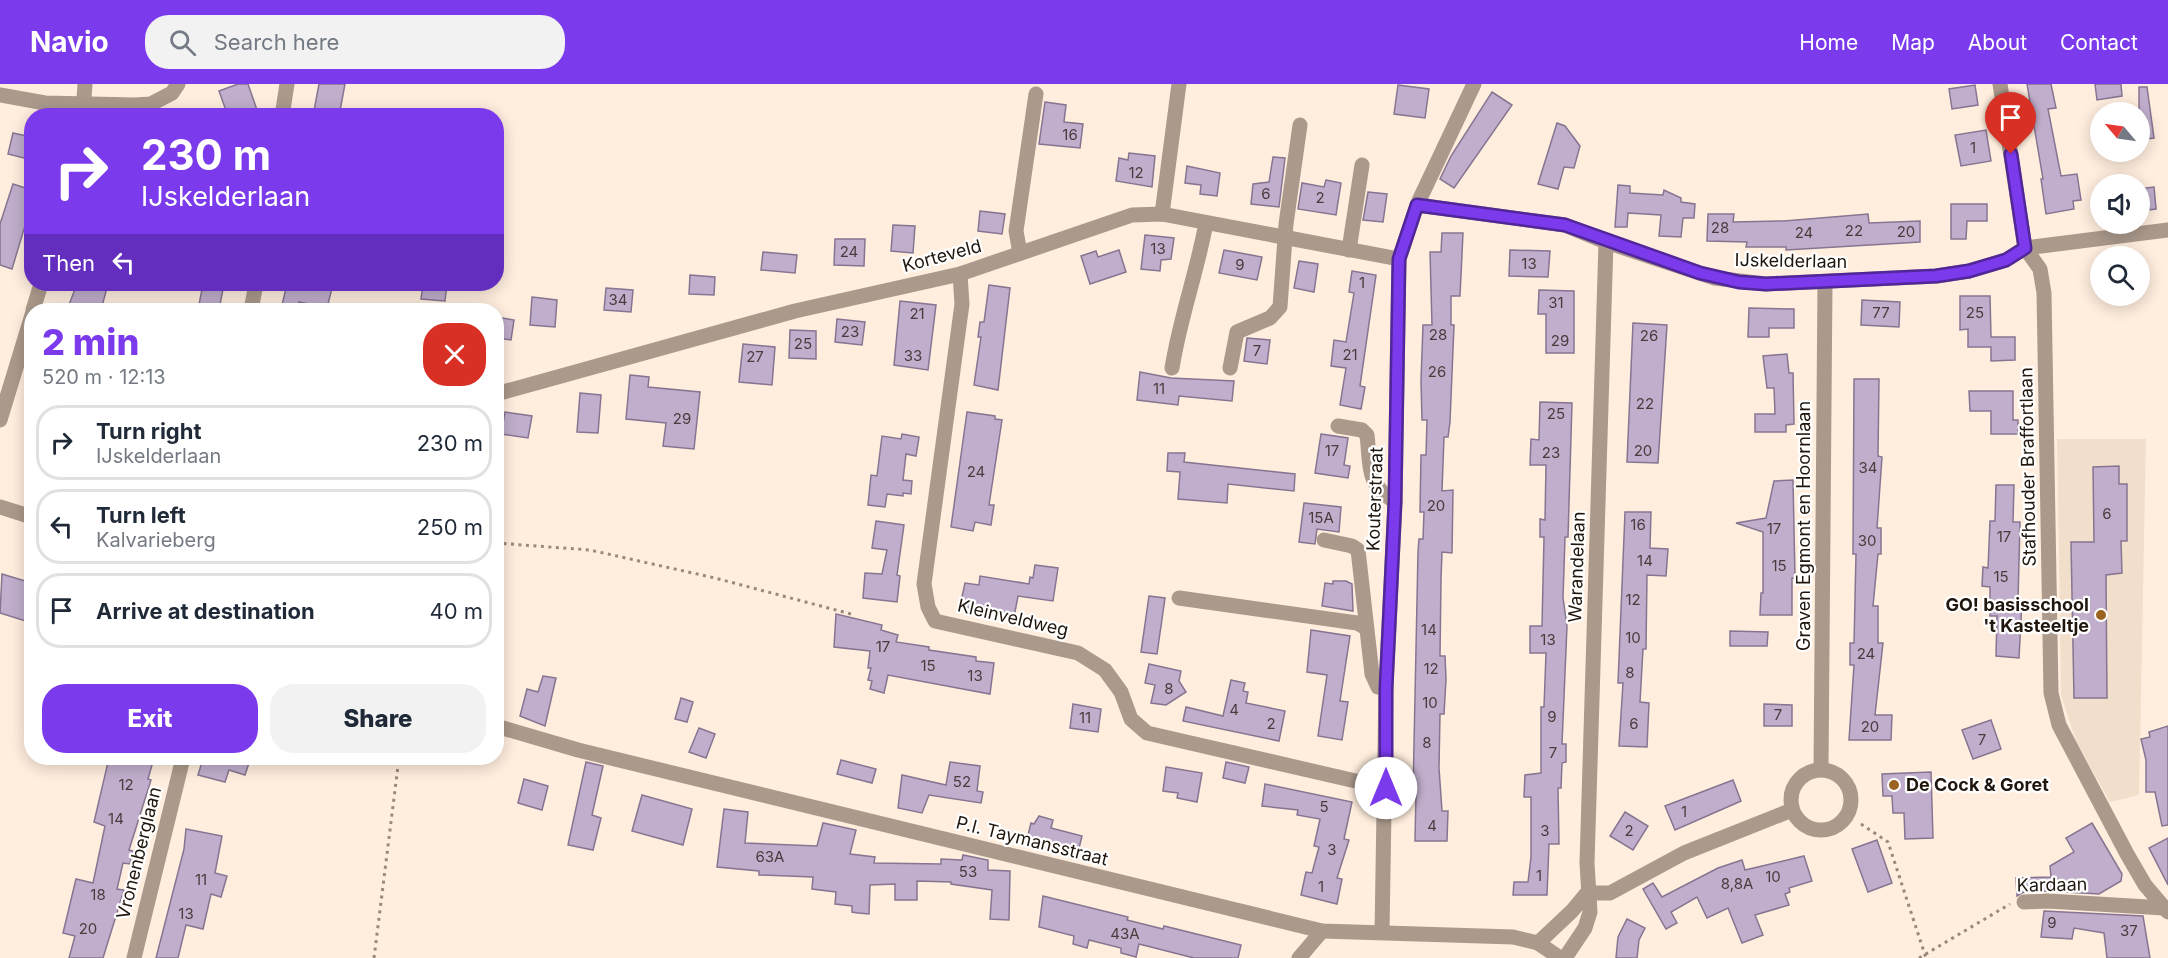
<!DOCTYPE html>
<meta charset="utf-8">
<style>
:root{--surface:#fff;--page:#f2f2f3;--text:#1f2937;--muted:#747a83;--line:#e0e1e3;--accent:#7c3aed}
body{margin:0;font-family:Inter,sans-serif;background:var(--page);color:var(--text);height:100vh;display:flex;flex-direction:column;font-size:22px;white-space:nowrap}
*{box-sizing:border-box;margin:0}
p{font-size:20px;color:var(--muted)}
.icon{flex:none;width:33px;height:33px;fill:none;stroke:currentColor;stroke-width:2;stroke-linecap:round;stroke-linejoin:round}
.map{position:relative;flex:1;overflow:hidden}
.drawer{position:absolute;left:24px;top:219px;width:480px;height:462px;display:flex;flex-direction:column;background:var(--surface);border-radius:24px;box-shadow:0 3px 15px #0003}
.drawer>*{flex:none}
.guide{position:absolute;left:24px;top:24px;width:480px;height:183px;border-radius:24px;box-shadow:0 3px 15px #0003;background:#7c3aed;color:#fff;overflow:hidden}
.needle{width:39px;rotate:299deg}
.controls{position:absolute;left:2090px;top:18px;display:grid;gap:12px}
.controls a{display:grid;place-items:center;width:60px;height:60px;border-radius:50%;background:var(--surface);box-shadow:0 3px 15px #0003;font-size:30px}
.pin{position:absolute;display:grid;place-items:center;width:51px;height:51px;color:#fff;margin:-62px -26px;border-radius:50% 50% 50% 0;rotate:-45deg;box-shadow:0 0 6px #0007}
.pin .icon{rotate:45deg}
.me{position:absolute;width:66px;margin:-33px;rotate:0deg;stroke-linejoin:round;filter:drop-shadow(0 0 4px #0008)}
.turn{display:flex;align-items:center;gap:21px;height:126px;padding:0 18px;font-size:27px}
.turn .icon{width:78px;height:78px;stroke-width:2.5}
.turn b{display:block;font-size:42px;line-height:51px}
.then{display:flex;align-items:center;height:57px;padding:0 18px;background:#0003;gap:12px;font-size:22px}
.round{display:grid;place-items:center;flex:none;width:63px;height:63px;border-radius:24px;background:var(--page)}
.overview{display:flex;align-items:center;justify-content:space-between;height:102px;padding:0 18px}
h1{font-size:36px;font-weight:800;line-height:45px;color:var(--accent)}
.button{display:flex;gap:12px;margin-top:auto;padding:12px 18px}
.button a{flex:1;height:69px;border-radius:24px;background:var(--accent);color:#fff;font-size:24px;font-weight:800;line-height:69px;text-align:center}
.button a+a{background:var(--page);color:var(--text)}
ul{padding:0;list-style:none}
li{display:flex;align-items:center;gap:18px;height:75px;margin:0 12px 9px;padding:0 6px;border:3px solid var(--line);border-radius:24px}
li div{flex:1}
li b{display:block;font-size:22px}
li em{font-style:normal}
header{display:flex;align-items:center;gap:36px;box-sizing:border-box;height:84px;padding:0 30px;background:var(--accent);color:#fff}
header strong{font-size:28px}
nav{display:flex;gap:33px;margin-inline-start:auto;font-size:21px}
.search{width:420px;height:54px;background:var(--page);display:flex;align-items:center;gap:15px;box-sizing:border-box;padding:0 21px;border-radius:24px;color:var(--muted);font-size:22px}
.map>svg:first-child{display:block}
.built{fill:#f2dfcb}
.building{fill:#c0aecc;stroke:#867591;stroke-width:1.5}
.lines{fill:none;stroke-linecap:round;stroke-linejoin:round}
.path{stroke:#978a7d;stroke-width:3;stroke-dasharray:3 4.5;stroke-linecap:butt}
.minor{stroke:#ab9a8c;stroke-width:15}
.route-casing{stroke:#51269a;stroke-width:15}
.route{stroke:#7c3aed;stroke-width:10}
.poi-dot{fill:#9b631f;stroke:#fff;stroke-width:2}
.labels{text-anchor:middle;stroke-width:4.5;stroke-linejoin:round;paint-order:stroke}
.number-label{font-size:15px;fill:#483c3d}
.street-label{font-size:18px;fill:#20160d;stroke:#fff}
.poi-label{font-size:18px;font-weight:bold;fill:#20160d;stroke:#fff;text-anchor:end}
</style>
<header>
<strong>Navio</strong>
<div class="search"><svg class="icon" aria-label="search" viewBox="0 0 24 24"><circle cx="10" cy="10" r="6"/><path d="M15 15l6 6"/></svg>Search here</div>
<nav><a>Home</a><a>Map</a><a>About</a><a>Contact</a></nav>
</header>
<div class="map">
<svg width="2168" height="874" viewBox="0 0 2168 874">
<rect width="100%" height="100%" fill="#ffeede"/>
<path class="built" d="M2057 355H2146L2139 711 2110 718 2076 657 2061 611Z"/>
<g class="building">
<path d="M238 0H248L257 26 241 32H228L219 7Z"/>
<path d="M319 0H345L339 32H313Z"/>
<path d="M2027 0H2051L2056 24 2048 25 2061 92 2077 90 2081 116 2073 117 2074 125 2046 130 2041 95H2043Z"/>
<path d="M2095 0H2121L2122 12 2097 16Z"/>
<path d="M1398 1 1429 5 1425 34 1394 30Z"/>
<path d="M1975 1 1978 21 1952 25 1949 5Z"/>
<path d="M2139 3H2147L2154 54 2139 56Z"/>
<path d="M1492 8 1512 21 1454 104 1440 95 1451 72Z"/>
<path d="M1045 18 1066 21 1064 38 1083 40 1080 64 1039 60Z"/>
<path d="M1557 39 1565 42 1580 62 1574 84 1564 83 1558 105 1538 100Z"/>
<path d="M1986 46 1991 77 1961 82 1955 51Z"/>
<path d="M13 49 32 53V76L8 70Z"/>
<path d="M1129 69 1155 72 1152 103 1116 97 1119 74 1128 76Z"/>
<path d="M1273 73 1285 74 1279 123 1251 120 1253 100 1269 98Z"/>
<path d="M1187 82 1220 89 1217 112 1200 110 1201 101 1185 99Z"/>
<path d="M1326 96 1341 99 1336 131 1298 125 1302 99 1324 103Z"/>
<path d="M13 100 32 106V136L27 135 12 185 0 181V140Z"/>
<path d="M1618 101 1630 102V109L1663 111 1664 106 1681 114V118L1695 120 1694 134H1683L1681 153 1659 152 1661 131 1628 129 1627 143H1615Z"/>
<path d="M2154 103 2156 125 2139 127V105Z"/>
<path d="M1368 108 1387 110 1383 138 1363 136Z"/>
<path d="M1951 120H1987V137H1967L1966 155H1951Z"/>
<path d="M980 127 1005 130 1002 150 978 147Z"/>
<path d="M1708 130H1734L1733 138 1784 137 1868 130 1869 139 1920 137V158L1786 166V163H1746L1747 158 1707 157Z"/>
<path d="M893 141 915 142 913 169 891 167Z"/>
<path d="M1442 149H1463L1460 212H1451V241H1454L1450 338 1448 353H1444L1442 407 1453 406 1452 469 1442 468 1441 495 1440 572H1445L1446 595 1444 630H1440L1439 684 1442 727H1448L1447 757H1415L1416 709H1413L1418 468 1419 455H1423L1424 428H1420L1421 371H1426L1427 336H1422L1421 297 1423 241H1432L1430 168H1441Z"/>
<path d="M1145 151 1174 154 1171 175 1161 176 1160 187 1141 185Z"/>
<path d="M835 155H865L864 182 834 181Z"/>
<path d="M1119 166 1126 188 1090 200 1081 172 1096 167 1098 173Z"/>
<path d="M1224 166 1262 173 1257 196 1219 189Z"/>
<path d="M1510 166 1550 167 1548 193 1509 192Z"/>
<path d="M763 168 797 171 795 189 761 186Z"/>
<path d="M1299 177 1318 180 1314 208 1294 204Z"/>
<path d="M1352 187 1376 191 1360 302 1365 303 1361 325 1340 321 1346 284 1331 282 1334 256 1346 258 1354 209 1349 208Z"/>
<path d="M690 191 715 193 714 211 689 210Z"/>
<path d="M77 200H108L101 226H67Z"/>
<path d="M203 200H224L219 226H198Z"/>
<path d="M287 200H333L327 224 299 218 298 225 282 221Z"/>
<path d="M423 200H447L445 217 421 215Z"/>
<path d="M989 201 1010 204 998 306 974 301 981 253H978L980 238H984Z"/>
<path d="M606 204 633 206 631 228 604 226Z"/>
<path d="M1539 206 1574 207V269H1546V230H1538Z"/>
<path d="M1960 212H1990L1991 253H2015V276L1991 277V263H1968V245L1960 246Z"/>
<path d="M532 213 557 216 555 243 530 241Z"/>
<path d="M1862 216 1900 218 1899 243 1861 241Z"/>
<path d="M900 217 936 221 928 286 894 281Z"/>
<path d="M1749 224 1794 225V244H1769V253H1748Z"/>
<path d="M496 233 514 236 511 256 496 254Z"/>
<path d="M837 235 865 238 862 261 835 258Z"/>
<path d="M1633 239 1667 241 1658 379 1627 378Z"/>
<path d="M790 246 816 247V275L789 274Z"/>
<path d="M1247 254 1270 256 1267 280 1244 277Z"/>
<path d="M743 260 775 263 772 301 739 298Z"/>
<path d="M1787 270 1789 289H1793L1794 340 1786 341V348H1755V330H1775L1774 304H1767L1763 272Z"/>
<path d="M1140 288 1171 294 1234 297 1232 317 1179 312 1178 321 1137 316Z"/>
<path d="M630 291 649 293 648 303 700 308 694 365 663 362 666 339 626 335Z"/>
<path d="M1854 295H1879L1878 372 1882 373 1877 444H1881V470H1878L1873 522H1878V559H1883L1875 631H1892L1891 656H1849L1854 581H1850V559H1854L1856 470H1853Z"/>
<path d="M1969 307H2013V336H2018V350H1991V327H1970Z"/>
<path d="M580 309 601 311 598 349 577 348Z"/>
<path d="M1540 318 1572 319 1568 453H1565L1563 514 1567 542 1562 660H1566V678L1562 679 1561 704H1558L1559 760H1549L1547 811H1513L1514 798H1528L1531 773V713H1524L1525 691 1541 689V623H1544L1546 569H1530V542H1542L1544 453H1540V435L1545 436 1546 381H1530L1531 355 1539 356Z"/>
<path d="M505 328 532 332 528 354 501 350Z"/>
<path d="M967 328 995 332V335L1002 336 989 421H994L991 441 975 438 973 447 951 443Z"/>
<path d="M902 350 919 353 916 372 906 370 903 396 912 397 911 410 903 409V412L887 410 885 423 868 421 871 391 877 392 882 352 901 355Z"/>
<path d="M1321 350 1348 354 1344 381 1350 382 1348 394 1315 389Z"/>
<path d="M1168 369H1185L1184 378 1295 390 1294 407 1228 400 1227 419 1178 415 1180 388 1167 387Z"/>
<path d="M2119 382V400H2127V457H2121L2122 489 2106 491 2107 614H2074L2071 458H2094L2093 383Z"/>
<path d="M1793 396 1795 494H1792V531H1760L1761 509H1763V448L1736 439 1766 434 1774 397Z"/>
<path d="M1996 401H2014L2013 438H2020L2018 517H2022L2019 574 1996 572 1997 532H1990V503L1982 502 1983 483 1988 484 1990 437H1995Z"/>
<path d="M1304 419 1341 423 1339 448 1317 445 1315 460 1299 458Z"/>
<path d="M1625 428H1651L1650 464 1668 465 1666 492 1647 491 1646 565H1643L1640 618 1649 619 1647 663 1619 662 1623 599H1618Z"/>
<path d="M876 437 904 441 897 491 900 492 897 518 863 514 865 489 882 490 887 466 872 464Z"/>
<path d="M1035 481 1058 484 1053 517 1018 512 1014 533 960 522 965 499 979 501 980 492 1029 500 1030 493 1033 494Z"/>
<path d="M2 490 32 499V539L0 529Z"/>
<path d="M1333 497H1346L1352 500 1353 527 1322 522 1325 499 1333 500Z"/>
<path d="M1149 512 1165 514 1157 570 1141 568Z"/>
<path d="M836 530 882 541 881 546 898 551 896 558 929 563V566L976 573V577L994 579 990 610 888 591 884 609 870 605 872 597 868 596 871 584H868L870 567 834 563Z"/>
<path d="M1311 546 1350 552 1340 617 1348 618 1342 656 1318 652 1327 591 1307 588Z"/>
<path d="M1730 547 1768 548 1767 562H1730Z"/>
<path d="M1149 580 1181 587 1179 597 1186 608 1166 621 1151 619 1155 601 1145 599Z"/>
<path d="M543 592 556 594 545 642 520 632 527 605 538 608Z"/>
<path d="M1231 596 1245 599 1243 607 1248 608 1246 619 1285 627 1279 657 1183 637 1186 623 1223 632Z"/>
<path d="M681 614 693 618 687 638 675 635Z"/>
<path d="M1073 620 1101 625 1098 648 1070 644Z"/>
<path d="M1764 620 1792 621V642H1764Z"/>
<path d="M1991 636 2001 665 1973 675 1962 646Z"/>
<path d="M2168 642V741L2162 742 2155 708H2146V676L2141 655 2150 653 2149 648Z"/>
<path d="M699 644 715 650 706 674 689 668Z"/>
<path d="M109 674H154L148 695 151 696 129 766 133 767 130 780 123 779 117 805 124 806 103 874H69L75 852 63 849 76 795 93 799 105 742 94 738Z"/>
<path d="M199 674H232L249 679 245 691 229 686 225 698 198 691 202 678 199 677Z"/>
<path d="M841 676 876 685 872 699 837 690Z"/>
<path d="M586 678 603 682 592 731 601 734 593 766 568 761Z"/>
<path d="M950 678 980 682 977 707 983 708 981 719 929 711 922 729 898 724 902 691 946 701Z"/>
<path d="M1226 678 1249 683 1245 699 1223 694Z"/>
<path d="M1166 683 1202 689 1197 718 1177 714 1178 709 1163 707Z"/>
<path d="M1931 688 1933 754 1905 755 1904 729H1893L1892 712H1883L1882 690Z"/>
<path d="M524 695 548 702 542 726 518 719Z"/>
<path d="M1733 696 1741 717 1675 746 1665 722Z"/>
<path d="M1265 700 1352 718 1344 755 1349 756 1337 794 1342 795 1337 820 1301 811 1306 788 1312 789 1319 763 1314 762 1320 735 1297 731 1298 726 1262 722Z"/>
<path d="M642 711 692 725 683 761 632 747Z"/>
<path d="M724 725 748 728 745 759 817 762 823 739 856 746 850 770 875 773 874 779 941 780V775L962 776 963 771 988 776V786L1010 787 1009 836 990 835 992 806 951 800V798L917 797V816H895V800L870 801 869 830 858 829 852 828V822L835 820 836 808 812 805 813 793 759 791V787L717 783Z"/>
<path d="M1625 728 1648 742 1633 766 1610 752Z"/>
<path d="M1039 732 1053 736 1051 744 1082 752 1077 772 1026 759 1031 739 1034 740Z"/>
<path d="M2092 739 2122 790 2121 797 2099 810 2048 807 2024 808 2017 812 2016 794 2051 793 2050 782 2074 768 2066 754Z"/>
<path d="M186 745 222 752 215 789 227 792 221 813 211 810 203 845 186 841 178 874H156L184 765Z"/>
<path d="M2168 754V801L2149 764Z"/>
<path d="M1877 756 1892 799 1868 808 1852 765Z"/>
<path d="M1804 772 1812 797 1789 804 1790 808 1785 810 1789 821 1755 831 1763 851 1742 859 1728 824 1707 834 1697 813 1671 828 1677 839 1666 845 1643 805 1653 799 1662 813 1718 784 1742 776 1745 786Z"/>
<path d="M1043 812 1128 833 1127 836 1163 845 1164 842 1241 861 1238 874H1194L1139 860 1136 873 1121 869V864L1089 856 1087 864 1073 860 1074 852 1039 843Z"/>
<path d="M2044 827 2143 832 2150 874H2107L2104 849 2074 844 2072 855 2041 853Z"/>
<path d="M1627 835 1645 844 1639 856 1637 874H1616L1618 853Z"/>
</g>
<g class="lines">
<g class="path">
<path d="M496 459 590 466 715 494 851 530"/>
<path d="M1861 740 1888 758 1926 874"/>
<path d="M374 874 399 674"/>
<path d="M1919 874 2010 820"/>
</g>
<g class="minor">
<path d="M2000 0 2025 164 2040 185 2044 209 2051 609 2059 641 2127 770 2145 801 2168 828"/>
<path d="M0 11 45 19 135 21 151 20 172 9 178 0"/>
<path d="M83 29 85 0"/>
<path d="M282 32 287 0"/>
<path d="M1417 121 1565 141 1606 158 1714 194 1766 200 1937 192 1969 187 2006 176 2025 164 2168 146"/>
<path d="M1162 130 1179 0"/>
<path d="M1349 166 1362 81"/>
<path d="M1020 169 1016 147 1036 10"/>
<path d="M960 190 962 220 924 500 928 523 935 537 1078 569 1105 586 1121 608 1131 635 1147 649 1386 704"/>
<path d="M33 226 41 200"/>
<path d="M251 226 256 200"/>
<path d="M1172 284C1180 234 1197 188 1206 139"/>
<path d="M1230 284 1237 248 1270 234 1280 223 1286 140 1300 41"/>
<path d="M496 310 795 227 960 190 1132 131 1162 130 1399 175"/>
<path d="M0 336 32 231"/>
<path d="M1338 342 1362 346 1367 351C1371 384 1365 398 1395 418"/>
<path d="M0 423 32 433"/>
<path d="M1324 456 1352 462 1358 466 1372 590 1378 603 1386 604"/>
<path d="M1179 514 1357 539 1366 544"/>
<path d="M496 642 578 666 1322 847 1513 853 1538 859 1560 874"/>
<path d="M1821 685 1825 199"/>
<circle cx="1821" cy="716" r="30"/>
<path d="M1587 809H1610L1684 769 1792 726"/>
<path d="M2024 818 2048 817 2164 824"/>
<path d="M1382 848 1386 604 1395 418 1399 175 1417 121 1474 0"/>
<path d="M1538 859 1572 827 1587 809"/>
<path d="M134 874 183 674"/>
<path d="M1299 874 1322 847"/>
<path d="M1565 874 1585 844 1590 828 1587 779 1606 158"/>
</g>
</g>
<g class="lines">
<defs>
<path id="route" d="M1386 704V604L1395 418 1399 175 1417 121 1565 141 1700 189 1739 198 1766 200 1936 192 1969 187 2006 176 2025 164 2011 70"/>
</defs>
<use href="#route" class="route-casing"/>
<use href="#route" class="route"/>
</g>
<g class="poi-dot">
<circle cx="2101" cy="531" r="6"/>
<circle cx="1894" cy="701" r="6"/>
</g>
<g class="labels">
<g class="number-label">
<text x="1070" y="56">16</text>
<text x="1973" y="69">1</text>
<text x="1136" y="94">12</text>
<text x="1266" y="115">6</text>
<text x="1320" y="119">2</text>
<text x="1720" y="149">28</text>
<text x="1854" y="152">22</text>
<text x="1906" y="153">20</text>
<text x="1804" y="154">24</text>
<text x="1158" y="170">13</text>
<text x="849" y="173">24</text>
<text x="1529" y="185">13</text>
<text x="1240" y="186">9</text>
<text x="1362" y="204">1</text>
<text x="618" y="221">34</text>
<text x="1556" y="224">31</text>
<text x="1881" y="234">77</text>
<text x="1975" y="234">25</text>
<text x="917" y="235">21</text>
<text x="850" y="253">23</text>
<text x="1438" y="256">28</text>
<text x="1649" y="257">26</text>
<text x="1560" y="262">29</text>
<text x="803" y="265">25</text>
<text x="1257" y="272">7</text>
<text x="1350" y="276">21</text>
<text x="913" y="277">33</text>
<text x="755" y="278">27</text>
<text x="1437" y="293">26</text>
<text x="1159" y="310">11</text>
<text x="1645" y="325">22</text>
<text x="1556" y="335">25</text>
<text x="682" y="340">29</text>
<text x="1332" y="372">17</text>
<text x="1643" y="372">20</text>
<text x="1551" y="374">23</text>
<text x="1868" y="389">34</text>
<text x="976" y="393">24</text>
<text x="1436" y="427">20</text>
<text x="2107" y="435">6</text>
<text x="1321" y="439">15A</text>
<text x="1638" y="446">16</text>
<text x="1774" y="450">17</text>
<text x="2004" y="458">17</text>
<text x="1867" y="462">30</text>
<text x="1645" y="482">14</text>
<text x="1779" y="487">15</text>
<text x="2001" y="498">15</text>
<text x="1633" y="521">12</text>
<text x="1429" y="551">14</text>
<text x="1633" y="559">10</text>
<text x="1548" y="561">13</text>
<text x="883" y="568">17</text>
<text x="1866" y="575">24</text>
<text x="928" y="587">15</text>
<text x="1431" y="590">12</text>
<text x="1630" y="594">8</text>
<text x="975" y="597">13</text>
<text x="1169" y="610">8</text>
<text x="1430" y="624">10</text>
<text x="1234" y="631">4</text>
<text x="1778" y="636">7</text>
<text x="1552" y="638">9</text>
<text x="1085" y="639">11</text>
<text x="1271" y="645">2</text>
<text x="1634" y="645">6</text>
<text x="1870" y="648">20</text>
<text x="1982" y="661">7</text>
<text x="1427" y="664">8</text>
<text x="1553" y="674">7</text>
<text x="962" y="703">52</text>
<text x="126" y="706">12</text>
<text x="1324" y="728">5</text>
<text x="1684" y="733">1</text>
<text x="116" y="740">14</text>
<text x="1432" y="747">4</text>
<text x="1545" y="752">3</text>
<text x="1629" y="752">2</text>
<text x="1332" y="771">3</text>
<text x="770" y="778">63A</text>
<text x="968" y="793">53</text>
<text x="1539" y="797">1</text>
<text x="1773" y="798">10</text>
<text x="201" y="801">11</text>
<text x="1737" y="805">8,8A</text>
<text x="1321" y="808">1</text>
<text x="98" y="816">18</text>
<text x="186" y="835">13</text>
<text x="2052" y="844">9</text>
<text x="88" y="850">20</text>
<text x="2129" y="852">37</text>
<text x="1125" y="855">43A</text>
</g>
<g class="street-label">
<text transform="translate(942 172) rotate(-15)" y="6">Korteveld</text>
<text transform="translate(1791 177) rotate(1)" y="6">IJskelderlaan</text>
<text transform="translate(2028 383) rotate(-91)" y="6">Stafhouder Braffortlaan</text>
<text transform="translate(1375 415) rotate(-88)" y="6">Kouterstraat</text>
<text transform="translate(1804 442) rotate(-90)" y="6">Graven Egmont en Hoornlaan</text>
<text transform="translate(1577 483) rotate(-88)" y="6">Warandelaan</text>
<text transform="translate(1013 534) rotate(13)" y="6">Kleinveldweg</text>
<text transform="translate(1032 757) rotate(14)" y="6">P.I. Taymansstraat</text>
<text transform="translate(139 769) rotate(-76)" y="6">Vronenberglaan</text>
<text transform="translate(2052 801) rotate(-1)" y="6">Kardaan</text>
</g>
<g class="poi-label">
<text x="2089" y="527">GO! basisschool<tspan x="2089" dy="21">'t Kasteeltje</tspan></text>
<text x="1906" y="707" text-anchor="start">De Cock &amp; Goret</text>
</g>
</g>
</svg>
<div class="controls">
<a><svg class="needle" viewBox="-14 -14 28 28"><path d="M0-13l5 13h-10z" fill="#e53935"/><path d="M0 13l5-13h-10z" fill="#747a83"/></svg></a>
<a><svg class="icon" aria-label="sound" viewBox="0 0 24 24"><path d="M4 9h4l5-4v14l-5-4H4zM17 9q2 3 0 6"/></svg></a>
<a><svg class="icon" aria-label="search" viewBox="0 0 24 24"><circle cx="10" cy="10" r="6"/><path d="M15 15l6 6"/></svg></a>
</div>
<div class="pin" style="left:2011px;top:70px;background:#d93025"><svg class="icon" aria-label="arrive" viewBox="0 0 24 24"><path d="M6 21V4h12l-3 4 3 4H6"/></svg></div>
<svg class="me" style="left:1386px;top:704px" viewBox="-20 -20 40 40"><circle r="19" fill="#fff"/><path d="M0-13L10 11 0 6-10 11z" fill="#7c3aed"/></svg>
<div class="guide">
<div class="turn"><svg class="icon" aria-label="right" viewBox="0 0 24 24"><path d="M7 20v-9h11M14 6l5 5-5 5"/></svg><div><b>230 m</b>IJskelderlaan</div></div>
<div class="then">Then<svg class="icon" aria-label="left" viewBox="0 0 24 24"><path d="M17 20v-9H6M10 6l-5 5 5 5"/></svg></div>
</div>
<section class="drawer">
<div class="overview"><div><h1>2 min</h1><p>520 m · 12:13</p></div><a class="round" style="background:#d93025;color:#fff"><svg class="icon" aria-label="close" viewBox="0 0 24 24"><path d="M6 6l12 12M18 6L6 18"/></svg></a></div>
<ul>
<li><svg class="icon" aria-label="right" viewBox="0 0 24 24"><path d="M7 20v-9h11M14 6l5 5-5 5"/></svg><div><b>Turn right</b><p>IJskelderlaan</p></div><em>230 m</em></li>
<li><svg class="icon" aria-label="left" viewBox="0 0 24 24"><path d="M17 20v-9H6M10 6l-5 5 5 5"/></svg><div><b>Turn left</b><p>Kalvarieberg</p></div><em>250 m</em></li>
<li><svg class="icon" aria-label="arrive" viewBox="0 0 24 24"><path d="M6 21V4h12l-3 4 3 4H6"/></svg><div><b>Arrive at destination</b></div><em>40 m</em></li>
</ul>
<div class="button"><a>Exit</a><a>Share</a></div>
</section>
</div>
